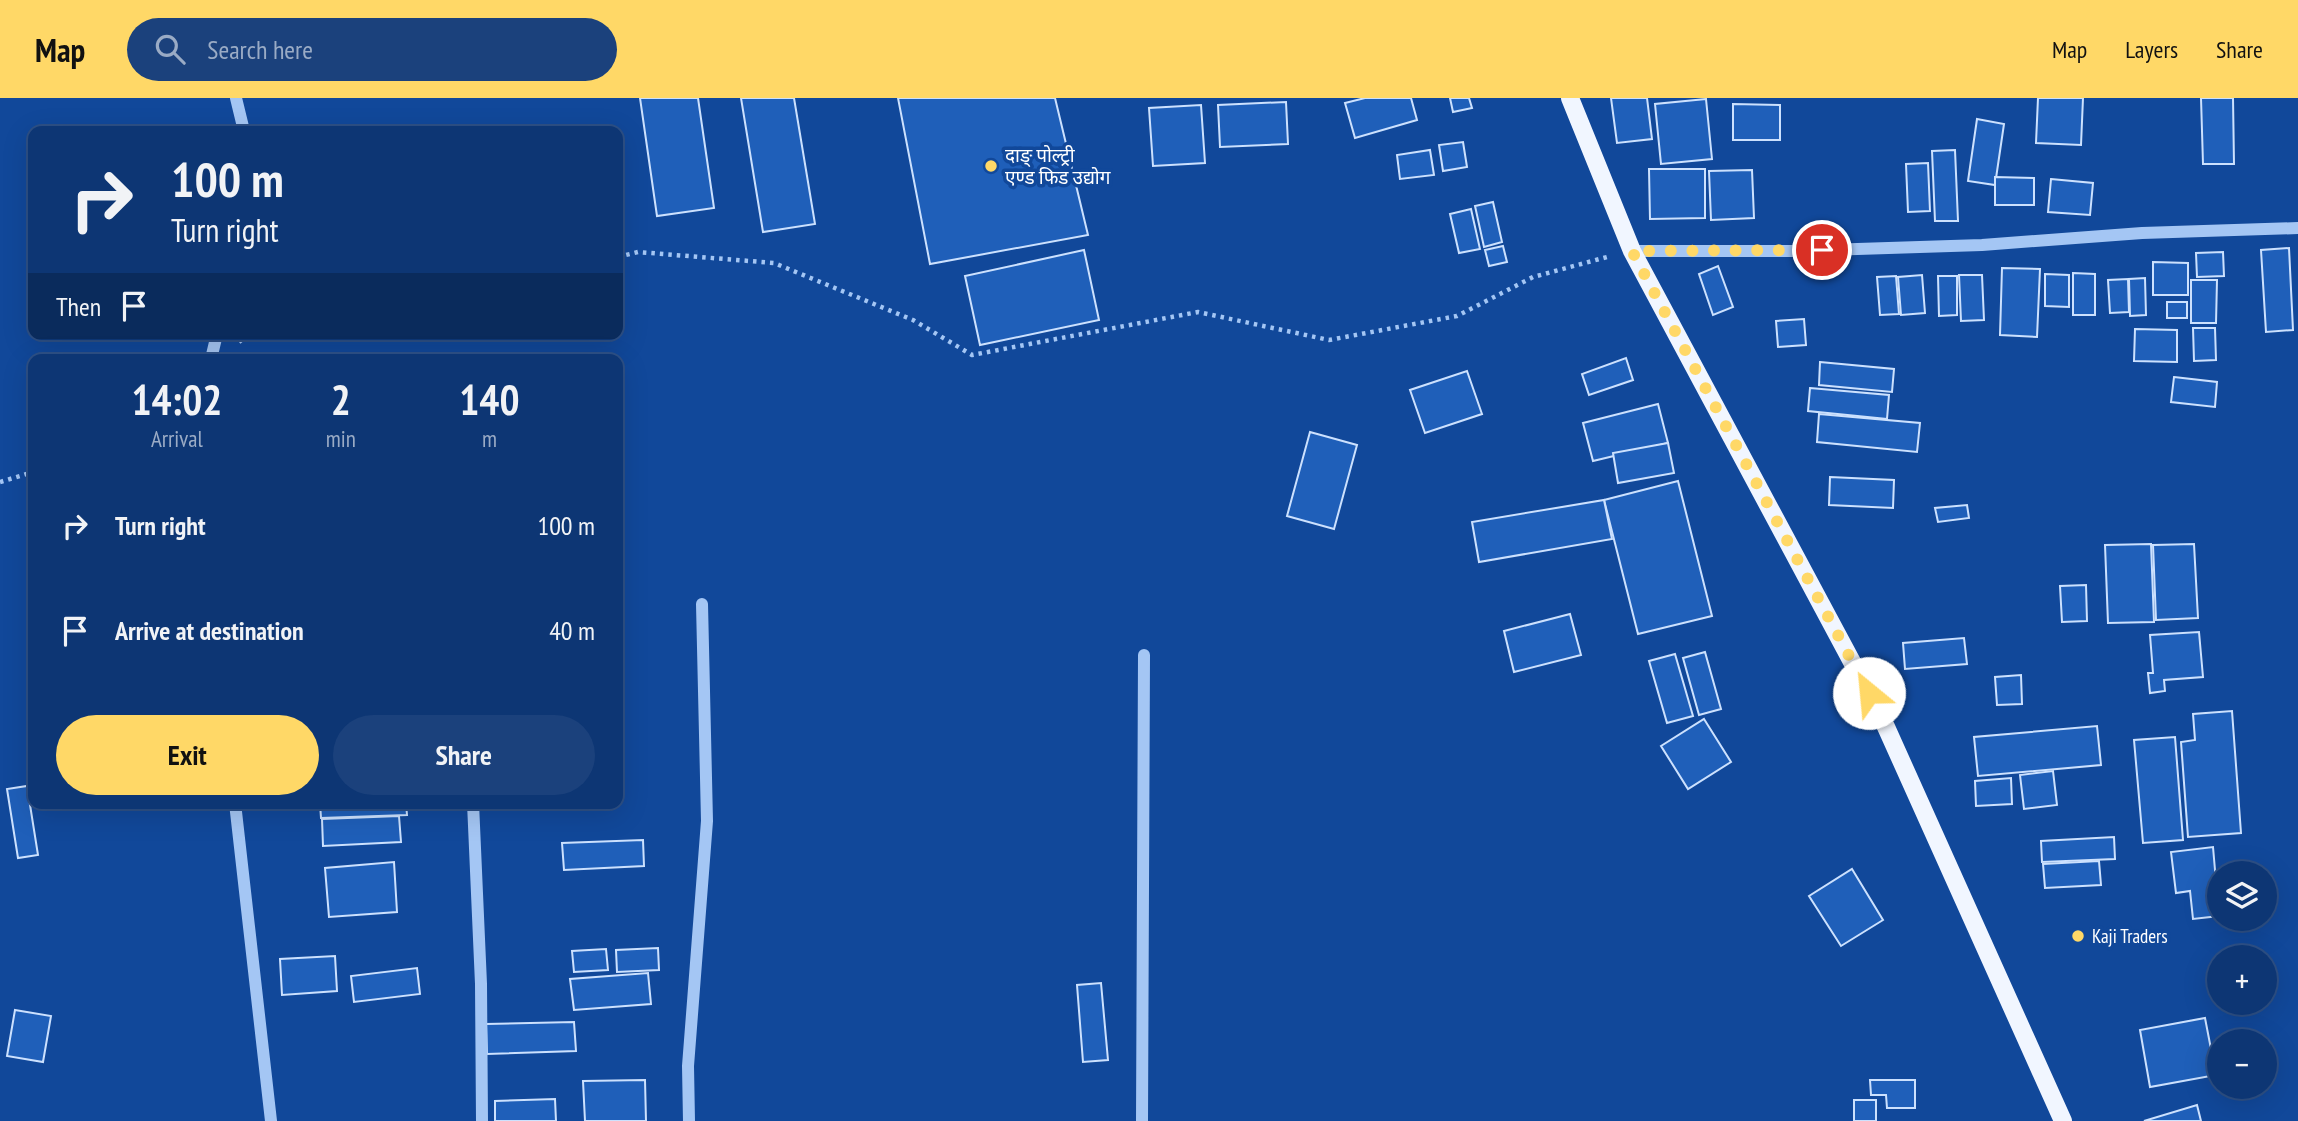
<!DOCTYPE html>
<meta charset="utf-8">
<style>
:root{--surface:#0d3674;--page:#1b417c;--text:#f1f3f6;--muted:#9aabc5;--line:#2d5086;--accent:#ffd867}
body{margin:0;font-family:"PT Sans Narrow","Noto Sans Devanagari",sans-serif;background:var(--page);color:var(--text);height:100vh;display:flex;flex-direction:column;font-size:26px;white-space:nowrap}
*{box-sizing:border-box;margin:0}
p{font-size:23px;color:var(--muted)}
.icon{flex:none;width:38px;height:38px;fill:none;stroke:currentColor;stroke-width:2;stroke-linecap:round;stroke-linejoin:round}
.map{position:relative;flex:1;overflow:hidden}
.side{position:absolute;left:28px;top:256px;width:595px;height:455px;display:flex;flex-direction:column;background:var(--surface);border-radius:14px;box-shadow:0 7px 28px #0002,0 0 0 2px var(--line)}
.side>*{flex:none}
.guide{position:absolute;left:28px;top:28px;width:595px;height:214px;border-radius:14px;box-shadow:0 7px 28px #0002,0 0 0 2px var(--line);background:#0d3674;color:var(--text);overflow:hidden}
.tools{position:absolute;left:2207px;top:763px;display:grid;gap:14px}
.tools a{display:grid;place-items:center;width:70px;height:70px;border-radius:50%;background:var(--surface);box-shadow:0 7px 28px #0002,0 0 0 2px var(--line);font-size:35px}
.pin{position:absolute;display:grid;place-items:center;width:60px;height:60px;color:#fff;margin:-30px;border:4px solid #fff;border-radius:50%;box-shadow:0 2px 7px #0007}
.me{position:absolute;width:77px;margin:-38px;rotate:332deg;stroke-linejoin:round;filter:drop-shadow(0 0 5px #0008)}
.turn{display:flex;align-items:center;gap:24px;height:147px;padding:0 28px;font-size:32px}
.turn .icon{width:91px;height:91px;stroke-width:2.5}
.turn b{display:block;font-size:49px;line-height:60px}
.then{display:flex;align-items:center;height:66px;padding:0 28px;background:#0003;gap:14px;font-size:26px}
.eta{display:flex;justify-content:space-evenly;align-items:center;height:119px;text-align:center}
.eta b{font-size:42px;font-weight:600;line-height:49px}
.cta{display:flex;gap:14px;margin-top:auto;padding:14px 28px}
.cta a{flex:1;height:80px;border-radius:42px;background:var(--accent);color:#111;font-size:28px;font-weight:600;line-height:80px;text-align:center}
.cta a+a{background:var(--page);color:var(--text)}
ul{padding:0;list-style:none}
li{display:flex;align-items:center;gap:21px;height:105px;padding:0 28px}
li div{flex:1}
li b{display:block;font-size:26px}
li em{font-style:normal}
header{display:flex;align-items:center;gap:42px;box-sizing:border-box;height:98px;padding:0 35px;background:var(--accent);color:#111}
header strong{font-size:33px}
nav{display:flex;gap:38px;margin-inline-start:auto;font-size:24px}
.search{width:490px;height:63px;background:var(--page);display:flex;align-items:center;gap:18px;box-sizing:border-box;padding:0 24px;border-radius:38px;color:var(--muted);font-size:26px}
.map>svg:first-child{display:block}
.building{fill:#1f5fb9;stroke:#cce1fe;stroke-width:2}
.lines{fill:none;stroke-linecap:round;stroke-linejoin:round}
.path{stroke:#a4c6f4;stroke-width:4.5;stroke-dasharray:3.5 5;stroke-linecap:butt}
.minor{stroke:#a4c6f4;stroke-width:12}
.major{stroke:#f1f6ff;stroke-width:18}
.route{stroke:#ffd867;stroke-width:12;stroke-dasharray:0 21.6}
.poi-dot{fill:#ffd867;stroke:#11489a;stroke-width:2.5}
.labels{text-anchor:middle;stroke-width:7;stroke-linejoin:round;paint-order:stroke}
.poi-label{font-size:19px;fill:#fff;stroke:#11489a;text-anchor:start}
</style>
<header>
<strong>Map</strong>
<div class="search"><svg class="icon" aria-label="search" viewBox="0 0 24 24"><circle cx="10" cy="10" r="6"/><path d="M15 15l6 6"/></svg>Search here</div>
<nav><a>Map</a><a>Layers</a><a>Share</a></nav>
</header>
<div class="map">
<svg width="2298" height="1023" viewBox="0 0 2298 1023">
<rect width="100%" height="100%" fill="#11489a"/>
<g class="building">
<path d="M640 0H698L714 110 657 118Z"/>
<path d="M741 0H794L815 126 763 134Z"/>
<path d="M898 0H1055L1088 137 930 166Z"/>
<path d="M1365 0H1411L1417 22 1355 40 1345 5Z"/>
<path d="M1450 0H1469L1472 10 1453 14Z"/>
<path d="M1611 0H1647L1652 41 1617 45Z"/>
<path d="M2038 0H2083L2081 47 2036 45Z"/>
<path d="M2201 0H2233L2234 66H2203Z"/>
<path d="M1706 1 1712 61 1661 66 1655 6Z"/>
<path d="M1286 4 1288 46 1220 49 1218 7Z"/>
<path d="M1733 6 1780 7V42H1733Z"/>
<path d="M1201 7 1205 65 1153 68 1149 10Z"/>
<path d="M1977 21 2004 26 1995 87 1968 83Z"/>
<path d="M1463 44 1467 69 1443 73 1439 47Z"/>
<path d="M1430 52 1434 77 1400 81 1397 57Z"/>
<path d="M1955 52 1958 123H1935L1932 53Z"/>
<path d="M1928 65 1930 113 1908 114 1906 66Z"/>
<path d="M1649 71H1705V120L1650 121Z"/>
<path d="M1752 72 1754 120 1711 122 1709 73Z"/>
<path d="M1995 79 2034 80V107H1995Z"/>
<path d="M2051 81 2093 85 2090 117 2048 114Z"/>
<path d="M1493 104 1502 144 1484 149 1475 108Z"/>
<path d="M1471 111 1480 151 1459 155 1450 116Z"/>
<path d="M1503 148 1507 164 1489 168 1485 152Z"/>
<path d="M2289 150 2293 232 2266 234 2261 152Z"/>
<path d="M1084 152 1099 222 980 247 965 178Z"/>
<path d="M2223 154 2224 178 2197 179 2196 155Z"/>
<path d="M2153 164 2188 165V197H2153Z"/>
<path d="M1718 168 1733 209 1713 217 1699 176Z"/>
<path d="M2002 170 2040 171 2037 239 2000 237Z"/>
<path d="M2073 175 2095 176V217H2073Z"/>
<path d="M2045 176 2069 177V209L2045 208Z"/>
<path d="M1922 177 1925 215 1901 217 1898 179Z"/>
<path d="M1959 177H1982L1984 222 1961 223Z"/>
<path d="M1896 178 1899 216 1880 217 1877 179Z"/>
<path d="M1938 178H1957V217L1939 218Z"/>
<path d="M2145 180 2146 217 2130 218 2129 181Z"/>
<path d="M2128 181 2129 214 2110 215 2108 182Z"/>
<path d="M2191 182H2217L2216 225H2191Z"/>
<rect x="2167" y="204" width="20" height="16"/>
<path d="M1804 221 1806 247 1778 249 1776 223Z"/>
<path d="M2193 230H2215L2216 262 2194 263Z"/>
<path d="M2135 231 2177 232V264L2134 263Z"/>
<path d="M1626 260 1633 282 1589 297 1582 276Z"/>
<path d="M1820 264 1894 271 1892 294 1819 287Z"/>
<path d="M1467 273 1482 316 1425 335 1410 292Z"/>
<path d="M2174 279 2217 284 2215 309 2171 304Z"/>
<path d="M1810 290 1889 297 1887 321 1808 313Z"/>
<path d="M1658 306 1668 345 1593 363 1583 325Z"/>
<path d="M1819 316 1920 325 1917 354 1817 344Z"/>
<path d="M1310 334 1357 347 1334 431 1287 418Z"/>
<path d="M1668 345 1674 375 1618 385 1613 355Z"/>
<path d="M1830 379 1894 382 1893 410 1829 407Z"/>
<path d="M1678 383 1712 518 1638 536 1604 402Z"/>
<path d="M1604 402 1612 441 1479 464 1472 424Z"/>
<path d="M1967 407 1969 420 1938 424 1935 410Z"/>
<path d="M2151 446 2154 524 2108 525 2105 447Z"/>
<path d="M2194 446 2198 520 2156 522 2153 447Z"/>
<path d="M2086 487 2087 523 2062 524 2060 488Z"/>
<path d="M1570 516 1581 557 1514 574 1504 533Z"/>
<path d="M2199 534 2203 579 2164 582 2165 593 2150 595 2148 575H2153L2150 537Z"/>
<path d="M1964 540 1967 566 1905 571 1903 545Z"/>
<path d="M1705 554 1721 611 1699 617 1683 560Z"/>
<path d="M1675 556 1693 618 1667 625 1649 563Z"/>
<path d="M2021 577 2022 606 1997 607 1995 579Z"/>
<path d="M2232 613 2241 735 2188 739 2181 644 2195 642 2193 616Z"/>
<path d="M1704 621 1731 664 1688 691 1661 648Z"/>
<path d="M2097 628 2101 667 1978 678 1974 639Z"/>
<path d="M2175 639 2183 742 2143 745 2134 642Z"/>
<path d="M2053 673 2057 707 2024 711 2020 677Z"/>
<path d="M2011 680 2012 706 1976 708 1975 683Z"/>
<path d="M27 688 38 757 18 760 7 691Z"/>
<path d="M320 705H406L407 717 321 720Z"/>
<path d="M399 718 401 744 323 748 322 721Z"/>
<path d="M2114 739 2115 761 2042 764 2041 743Z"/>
<path d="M643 742 644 768 564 772 562 745Z"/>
<path d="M2213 749 2219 818 2193 821 2190 793 2176 795 2171 754Z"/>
<path d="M2099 763 2101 787 2045 790 2043 766Z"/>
<path d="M394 764 397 814 329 819 325 770Z"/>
<path d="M1852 771 1883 822 1841 848 1809 798Z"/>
<path d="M658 850 659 872 617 874 616 852Z"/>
<path d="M606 851 608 872 574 874 572 853Z"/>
<path d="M335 858 337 893 282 897 280 861Z"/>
<path d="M417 870 420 896 354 904 351 878Z"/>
<path d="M648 875 651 906 574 912 570 881Z"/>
<path d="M1101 885 1108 962 1083 964 1077 887Z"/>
<path d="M15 912 51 918 43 964 7 958Z"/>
<path d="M2205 920 2216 977 2150 989 2140 932Z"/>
<path d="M574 924 576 953 487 956 486 926Z"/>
<path d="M645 982 646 1023H585L583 983Z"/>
<path d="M1870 982H1915V1010H1887L1886 997H1871Z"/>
<path d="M555 1001 556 1023H495V1003Z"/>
<rect x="1854" y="1002" width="22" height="21"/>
<path d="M2197 1007 2201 1023H2144Z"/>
</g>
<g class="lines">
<g class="path">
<path d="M618 159 638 154 774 165 913 222 972 257 1198 214 1329 242 1457 218 1533 179 1607 159"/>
<path d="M239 244 249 236"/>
<path d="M0 384 33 374"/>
</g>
<g class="minor">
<path d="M236 0 244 33"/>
<path d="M1632 153H1795L1982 147 2142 135 2298 130"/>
<path d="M211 261 217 236"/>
<path d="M235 705 271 1023"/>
<path d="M473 705 481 886 482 1023"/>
<path d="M689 1023 688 968 707 723 702 506"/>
<path d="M1142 1023 1144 557"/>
</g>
<path class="major" d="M1570 0 1632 153 1882 620 2063 1023"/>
</g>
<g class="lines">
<path class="route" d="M1822 152 1632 153 1869 595"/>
</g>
<g class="poi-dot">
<circle cx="991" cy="68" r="7"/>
<circle cx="2078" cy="838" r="7"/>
</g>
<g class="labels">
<g class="poi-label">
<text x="1005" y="64">दाङ् पोल्ट्री<tspan x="1005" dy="22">एण्ड फिड उद्योग</tspan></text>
<text x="2092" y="845">Kaji Traders</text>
</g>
</g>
</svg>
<div class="tools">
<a><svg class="icon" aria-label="layers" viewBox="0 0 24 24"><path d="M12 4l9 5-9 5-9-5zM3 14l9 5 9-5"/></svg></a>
<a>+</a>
<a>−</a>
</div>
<div class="pin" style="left:1822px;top:152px;background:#d93025"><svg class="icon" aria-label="arrive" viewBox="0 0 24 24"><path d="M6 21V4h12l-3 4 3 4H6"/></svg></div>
<svg class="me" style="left:1869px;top:595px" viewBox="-20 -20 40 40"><circle r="19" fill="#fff"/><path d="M0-13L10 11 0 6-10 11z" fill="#ffd867"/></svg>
<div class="guide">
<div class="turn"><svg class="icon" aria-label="right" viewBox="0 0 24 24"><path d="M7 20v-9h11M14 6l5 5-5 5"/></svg><div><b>100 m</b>Turn right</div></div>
<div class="then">Then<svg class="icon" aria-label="arrive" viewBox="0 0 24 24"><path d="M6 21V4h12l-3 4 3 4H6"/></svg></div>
</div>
<section class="side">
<div class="eta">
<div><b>14:02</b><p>Arrival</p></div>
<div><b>2</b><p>min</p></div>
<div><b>140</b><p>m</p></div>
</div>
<ul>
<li><svg class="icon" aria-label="right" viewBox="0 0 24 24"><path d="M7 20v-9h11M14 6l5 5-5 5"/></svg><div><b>Turn right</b></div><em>100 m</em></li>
<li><svg class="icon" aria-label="arrive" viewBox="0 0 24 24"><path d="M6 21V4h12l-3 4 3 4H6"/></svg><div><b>Arrive at destination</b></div><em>40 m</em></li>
</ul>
<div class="cta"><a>Exit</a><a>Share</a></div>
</section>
</div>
